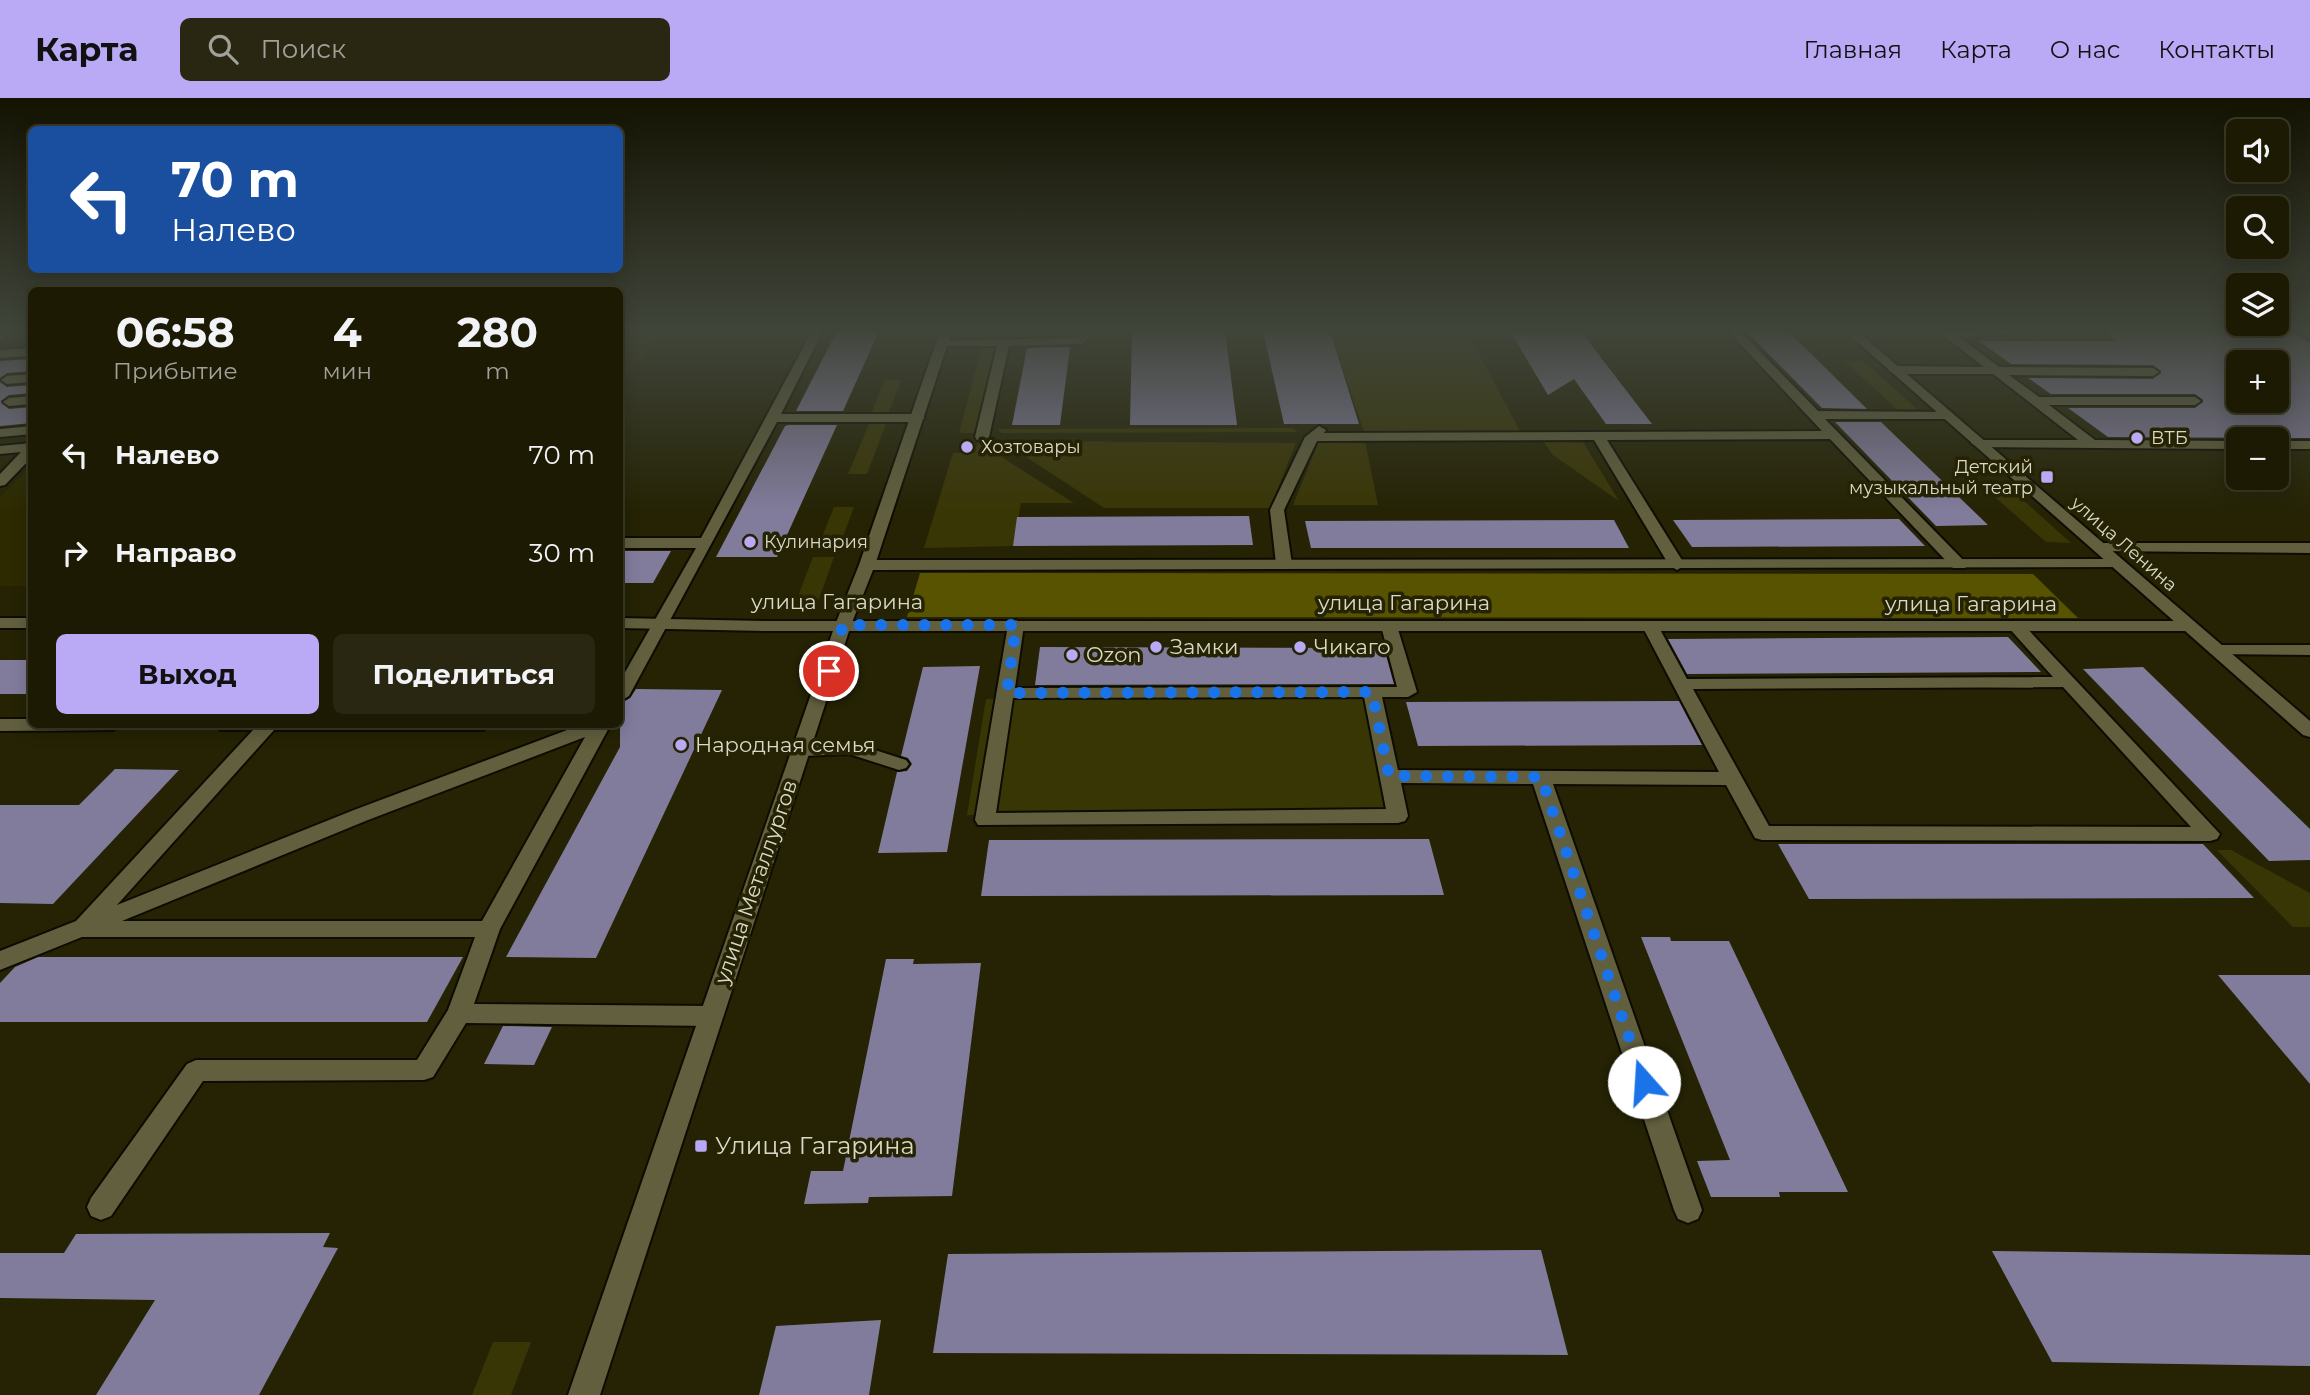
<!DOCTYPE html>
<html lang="ru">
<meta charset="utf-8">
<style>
:root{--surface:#1c1a03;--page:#292712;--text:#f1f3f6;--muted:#a0a19a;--line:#3a3825;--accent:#baaaf6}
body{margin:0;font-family:Montserrat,sans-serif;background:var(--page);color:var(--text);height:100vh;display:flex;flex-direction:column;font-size:26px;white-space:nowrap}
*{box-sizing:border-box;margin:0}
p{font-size:23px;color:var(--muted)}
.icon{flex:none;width:38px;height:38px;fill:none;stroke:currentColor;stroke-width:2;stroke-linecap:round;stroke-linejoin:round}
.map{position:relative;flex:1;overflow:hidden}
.panel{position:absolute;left:28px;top:189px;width:595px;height:441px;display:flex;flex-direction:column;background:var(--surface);border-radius:10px;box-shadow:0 4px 18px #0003,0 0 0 2px var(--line)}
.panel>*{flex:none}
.banner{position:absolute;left:28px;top:28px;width:595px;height:147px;border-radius:10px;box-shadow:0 4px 18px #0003,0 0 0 2px var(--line);background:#1a4fa0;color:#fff;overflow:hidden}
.tools{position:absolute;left:2226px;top:21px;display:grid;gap:14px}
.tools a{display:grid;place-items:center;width:63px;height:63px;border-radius:10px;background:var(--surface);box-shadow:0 4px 18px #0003,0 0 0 2px var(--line);font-size:35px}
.pin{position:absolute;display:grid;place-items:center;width:60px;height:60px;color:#fff;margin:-30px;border:4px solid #fff;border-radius:50%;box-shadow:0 2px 7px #0007}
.me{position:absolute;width:77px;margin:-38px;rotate:341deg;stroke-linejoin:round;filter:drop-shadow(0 0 5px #0008)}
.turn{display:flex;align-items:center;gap:24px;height:147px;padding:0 28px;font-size:32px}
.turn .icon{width:91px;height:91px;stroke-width:2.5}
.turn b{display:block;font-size:49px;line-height:60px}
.eta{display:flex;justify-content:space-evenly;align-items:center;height:119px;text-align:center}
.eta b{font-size:42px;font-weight:700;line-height:49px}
.primary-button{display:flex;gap:14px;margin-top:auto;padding:14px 28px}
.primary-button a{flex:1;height:80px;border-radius:10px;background:var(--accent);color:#111;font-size:28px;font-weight:700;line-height:80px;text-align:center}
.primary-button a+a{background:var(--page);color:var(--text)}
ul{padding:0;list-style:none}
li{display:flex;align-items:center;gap:21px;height:98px;padding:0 28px}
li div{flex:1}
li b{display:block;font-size:26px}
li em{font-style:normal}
header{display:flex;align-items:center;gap:42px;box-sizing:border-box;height:98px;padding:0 35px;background:var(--accent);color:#111}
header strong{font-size:33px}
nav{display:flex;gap:38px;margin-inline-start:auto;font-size:24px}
.search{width:490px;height:63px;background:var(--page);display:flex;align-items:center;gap:18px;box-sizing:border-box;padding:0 24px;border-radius:10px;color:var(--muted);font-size:26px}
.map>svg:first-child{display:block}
.built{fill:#2d2a00}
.green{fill:#393605}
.forest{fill:#585300}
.building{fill:#827c9c;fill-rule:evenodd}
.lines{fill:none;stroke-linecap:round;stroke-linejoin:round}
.service-casing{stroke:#0e0c00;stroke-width:4}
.minor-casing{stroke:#0e0c00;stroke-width:4}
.tertiary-casing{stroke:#0e0c00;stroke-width:4}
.service{fill:#615f3e;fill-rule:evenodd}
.minor{fill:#615f3e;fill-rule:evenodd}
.tertiary{fill:#615f3e;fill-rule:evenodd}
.route{stroke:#1a73e8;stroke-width:12;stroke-dasharray:0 21.6}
.poi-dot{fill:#baaaf6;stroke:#252304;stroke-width:2.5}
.labels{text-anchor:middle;stroke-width:7;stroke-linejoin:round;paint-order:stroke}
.far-poi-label{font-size:18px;fill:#d9d9c7;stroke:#252304;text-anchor:start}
.far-street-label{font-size:18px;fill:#d9d9c7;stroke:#252304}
.street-label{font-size:21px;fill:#d9d9c7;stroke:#252304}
.poi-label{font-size:21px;fill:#d9d9c7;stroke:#252304;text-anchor:start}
.near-poi-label{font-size:24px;fill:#d9d9c7;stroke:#252304;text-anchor:start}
</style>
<header>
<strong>Карта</strong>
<div class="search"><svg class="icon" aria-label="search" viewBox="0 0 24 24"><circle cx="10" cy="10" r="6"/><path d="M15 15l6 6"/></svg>Поиск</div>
<nav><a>Главная</a><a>Карта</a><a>О нас</a><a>Контакты</a></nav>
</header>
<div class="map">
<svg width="2310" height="1297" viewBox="0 0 2310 1297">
<rect width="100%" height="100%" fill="#252304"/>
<g class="built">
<path d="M661 238 620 287V241Z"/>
<path d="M31 369V488H0V399Z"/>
</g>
<g class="green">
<path d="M1330 233H1467L1521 335 1364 334Z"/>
<path d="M983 246H998L976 335H959Z"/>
<path d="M1844 263H1863L1917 311H1897Z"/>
<path d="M885 282H901L888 316H871Z"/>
<path d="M869 326H886L867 376H848Z"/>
<path d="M1292 330 1298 334 1001 335 998 331Z"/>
<path d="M1002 343 1296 345 1270 410H1104Z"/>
<path d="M1319 343H1365L1378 407H1293Z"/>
<path d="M1543 343 1583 344 1619 403 1553 357Z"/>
<path d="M978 344 1074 405H1021L1013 448 924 450 953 355H975Z"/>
<path d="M1979 385H2004L2071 445 2046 444Z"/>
<path d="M834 409H854L839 449H818Z"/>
<path d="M813 459H834L819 501H797Z"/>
<path d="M1367 599 1390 713 967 717 986 601Z"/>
<path d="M2217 752H2231L2310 795V829H2293Z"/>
<path d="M493 1244H531L511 1297H472Z"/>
</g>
<path class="forest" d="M920 475 2033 476 2078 520 907 519Z"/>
<g class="building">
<path d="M837 233H879L843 313H796Z"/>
<path d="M1132 233H1225L1237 327H1130Z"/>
<path d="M1263 233H1330L1359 326H1284Z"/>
<path d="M1746 233H1788L1867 311 1822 310Z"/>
<path d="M2102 233 2291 234 2310 244V340L2108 339 2068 310H2195L2203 302 2195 296H2051L2028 280 2153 281 2161 273 2153 267 2011 266 1979 243H2117ZM2238 264H2277V303H2238Z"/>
<path d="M1511 235H1582L1652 326H1606L1574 281 1548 297Z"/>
<path d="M1070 249 1060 327H1012L1027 250Z"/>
<path d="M32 261V273L7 275 0 280V263Z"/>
<path d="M0 284 7 289 32 287V295L9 297 1 303 9 311 32 309V325L0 328Z"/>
<path d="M1835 324H1881L1988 427 1936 428Z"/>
<path d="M789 327H837L777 459H716L785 328Z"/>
<path d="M1249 418 1253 447 1013 448 1017 419Z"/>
<path d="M1899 421 1925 448 1692 449 1673 422Z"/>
<path d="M1614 422 1629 450H1311L1305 423Z"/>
<path d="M620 453H671L653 485H620Z"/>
<path d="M2008 539 2041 574 1687 576 1668 541Z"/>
<path d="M1040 549 1384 550 1394 586 1035 587Z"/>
<rect x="0" y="562" width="32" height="34"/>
<path d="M980 568 947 754 878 755 897 674 907 673 912 666 908 660 901 658 923 569Z"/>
<path d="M2143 569 2310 731V762L2269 763 2083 571Z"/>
<path d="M636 591 722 592 596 860 506 859 620 649V606L630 600Z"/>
<path d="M1679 603 1702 647 1418 648 1406 604Z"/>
<path d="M115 671 179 672 53 806 0 805V707H79Z"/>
<path d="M1429 741 1444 797 981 798 989 742Z"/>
<path d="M1778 746H2203L2254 800 1809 801Z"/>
<path d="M1641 839H1670L1671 843H1729L1848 1094H1779L1780 1099H1711L1697 1063 1730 1062Z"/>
<path d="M38 859H463L427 924H0V885L15 869Z"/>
<path d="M886 861H914L913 866 981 865 952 1098 869 1099 868 1105 804 1106 811 1073H843Z"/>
<path d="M2218 877H2310V986Z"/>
<path d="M503 928 552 929 534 967 484 966Z"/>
<path d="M330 1135 323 1149 338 1150 259 1297H96L155 1202 0 1200V1155H64L76 1136Z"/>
<path d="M1541 1152 1568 1257 933 1255 948 1156Z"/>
<path d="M1992 1153 2310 1157V1268L2052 1264Z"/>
<path d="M881 1222 869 1297H759L776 1228Z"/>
</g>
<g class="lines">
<defs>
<g id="service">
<path d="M14 233 0 243 1 233Z"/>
<path d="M812 233H823L781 316H918L925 320 918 324H777L629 598 620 603V583L696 450H620V440H701Z"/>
<path d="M1085 233H1098L1081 246 1009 248 989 339 982 343 977 342 975 339 997 248H942L938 247V243L1078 240Z"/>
<path d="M1728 233H1740L1818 313 1951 314 1953 317 1946 321H1825L1965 464 1967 467 1965 470H1953L1830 341 1607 342 1685 467 1677 472 1669 467 1594 342 1317 343 1284 412 1292 466 1284 471 1276 466 1270 412 1305 339 1319 328 1326 332 1324 335 1822 333Z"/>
<path d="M2013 233 2008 236 1959 239 1999 269 2153 270 2159 274 2153 278 2009 277 2039 299H2195L2201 303 2195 307H2049L2095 342 2238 343V351L1978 349 1971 345 1973 342H2078L1993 276H1894L1888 272 1894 268 1984 269 1944 238V234Z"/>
<path d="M2296 233H2310V241Z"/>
<path d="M32 250V258L0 260V252Z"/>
<path d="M32 276V284L7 286 1 282 7 278Z"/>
<path d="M32 298V306L9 308 3 304 9 300Z"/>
<path d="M32 328V336L0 339V331Z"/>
<rect x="2277" y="343" width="33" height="8"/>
<path d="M32 345V359L5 387 0 388V376L21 354 0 356V348Z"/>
<path d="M2100 445H2310V455L2095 453 2092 450 2095 447Z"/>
<path d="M1016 522 1024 527 1015 590 1397 589 1381 528 1389 523 1397 528 1417 594 1408 599H1382L1398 672 1719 674 1642 528 1644 524H1656L1687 581 2053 579 2008 529 2016 524 2022 525 2220 736 2217 741 2210 743 1762 742 1755 740 1726 687 1553 686 1702 1112 1698 1121 1688 1125 1678 1121 1674 1112 1533 686 1401 685 1408 718 1405 723 1398 725 978 727 975 722 1008 527ZM2063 589 2191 729 1769 728 1693 591ZM1364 599 1386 711 996 715 1013 600Z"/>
<path d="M2217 547H2310V557L2211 556 2208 552 2211 548Z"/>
<path d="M0 621H32V626H122L113 632 0 633Z"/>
<path d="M212 626H492L483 632H274L117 807 354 712 583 626H611L500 831 474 906 710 908 719 911 722 918 719 925 710 928 466 925 433 979 424 982 203 983 111 1118 101 1122 91 1118 87 1109 91 1100 187 966 196 962H417L448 912 475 839H82L0 872V853L76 823 253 632H221ZM585 639 482 823H122L368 722Z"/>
<path d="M850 644 906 662 909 666 906 670 899 672 849 656 802 658 795 656 792 652 795 648 802 646Z"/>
</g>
<g id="minor">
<path d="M2117 461 2125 466 2123 469 867 472 859 467 867 462Z"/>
<rect x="0" y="520" width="32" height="10"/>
<path d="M620 520 767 523H2188L2196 528 2188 533H767L620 530Z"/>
</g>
<g id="tertiary">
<path d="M940 233H952L875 467 851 527 600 1297H568L835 527 859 467Z"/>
<path d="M1845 233H1857L2310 623V639L2303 637Z"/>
</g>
</defs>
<use href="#service" class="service-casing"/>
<use href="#minor" class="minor-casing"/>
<use href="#tertiary" class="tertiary-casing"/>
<use href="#service" class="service"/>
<use href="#minor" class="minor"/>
<use href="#tertiary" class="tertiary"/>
</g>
<linearGradient id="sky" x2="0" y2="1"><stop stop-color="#141302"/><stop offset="0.56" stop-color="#40453a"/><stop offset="1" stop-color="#40453a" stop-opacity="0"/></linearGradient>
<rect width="2310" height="415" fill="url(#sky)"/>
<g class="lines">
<path class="route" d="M829 573 843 527H1016L1007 595 1372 594 1389 678 1541 679 1644 984"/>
</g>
<g class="poi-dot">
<circle cx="2137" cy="340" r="7"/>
<circle cx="967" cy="349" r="7"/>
<rect x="2040" y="372" width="14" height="14" rx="3.5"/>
<circle cx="750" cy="444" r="7"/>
<circle cx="1156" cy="549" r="7"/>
<circle cx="1300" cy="549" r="7"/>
<circle cx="1072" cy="557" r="7"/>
<circle cx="681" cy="647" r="7"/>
<rect x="694" y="1041" width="14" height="14" rx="3.5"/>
</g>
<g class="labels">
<g class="far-poi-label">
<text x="2151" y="346">ВТБ</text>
<text x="981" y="355">Хозтовары</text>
<text x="2033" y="375" text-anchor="end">Детский<tspan x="2033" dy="21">музыкальный театр</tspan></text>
<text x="764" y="450">Кулинария</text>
</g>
<g class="far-street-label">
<text transform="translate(2124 446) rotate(41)" y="6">улица Ленина</text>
</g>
<g class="street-label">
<text x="837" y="511">улица Гагарина</text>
<text x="1404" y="512">улица Гагарина</text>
<text x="1971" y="513">улица Гагарина</text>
<text transform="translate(756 784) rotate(-71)" y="7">улица Металлургов</text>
</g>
<g class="poi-label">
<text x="1170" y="556">Замки</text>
<text x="1314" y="556">Чикаго</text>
<text x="1086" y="564">Ozon</text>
<text x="695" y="654">Народная семья</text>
</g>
<g class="near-poi-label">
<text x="715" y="1056">Улица Гагарина</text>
</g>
</g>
</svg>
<div class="tools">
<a><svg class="icon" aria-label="sound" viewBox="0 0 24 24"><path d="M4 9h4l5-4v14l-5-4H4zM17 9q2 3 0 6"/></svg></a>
<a><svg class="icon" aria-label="search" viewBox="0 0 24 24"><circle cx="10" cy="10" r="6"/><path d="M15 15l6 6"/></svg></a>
<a><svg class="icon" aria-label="layers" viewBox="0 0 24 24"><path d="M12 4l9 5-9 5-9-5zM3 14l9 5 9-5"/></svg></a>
<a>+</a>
<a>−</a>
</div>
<div class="pin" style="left:829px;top:573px;background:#d93025"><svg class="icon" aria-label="arrive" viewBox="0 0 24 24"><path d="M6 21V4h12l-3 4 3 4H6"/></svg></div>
<svg class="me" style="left:1644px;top:984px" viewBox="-20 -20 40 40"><circle r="19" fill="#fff"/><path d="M0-13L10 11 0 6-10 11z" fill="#1a73e8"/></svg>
<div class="banner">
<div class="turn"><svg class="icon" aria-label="left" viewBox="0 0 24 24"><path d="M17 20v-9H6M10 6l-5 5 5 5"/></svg><div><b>70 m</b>Налево</div></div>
</div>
<section class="panel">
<div class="eta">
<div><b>06:58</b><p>Прибытие</p></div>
<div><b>4</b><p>мин</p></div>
<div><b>280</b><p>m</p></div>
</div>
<ul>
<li><svg class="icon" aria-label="left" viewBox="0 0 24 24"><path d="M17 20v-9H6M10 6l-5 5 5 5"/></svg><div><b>Налево</b></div><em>70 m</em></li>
<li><svg class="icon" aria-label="right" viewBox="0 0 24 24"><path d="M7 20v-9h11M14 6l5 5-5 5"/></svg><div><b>Направо</b></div><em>30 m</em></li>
</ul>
<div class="primary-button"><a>Выход</a><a>Поделиться</a></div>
</section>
</div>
